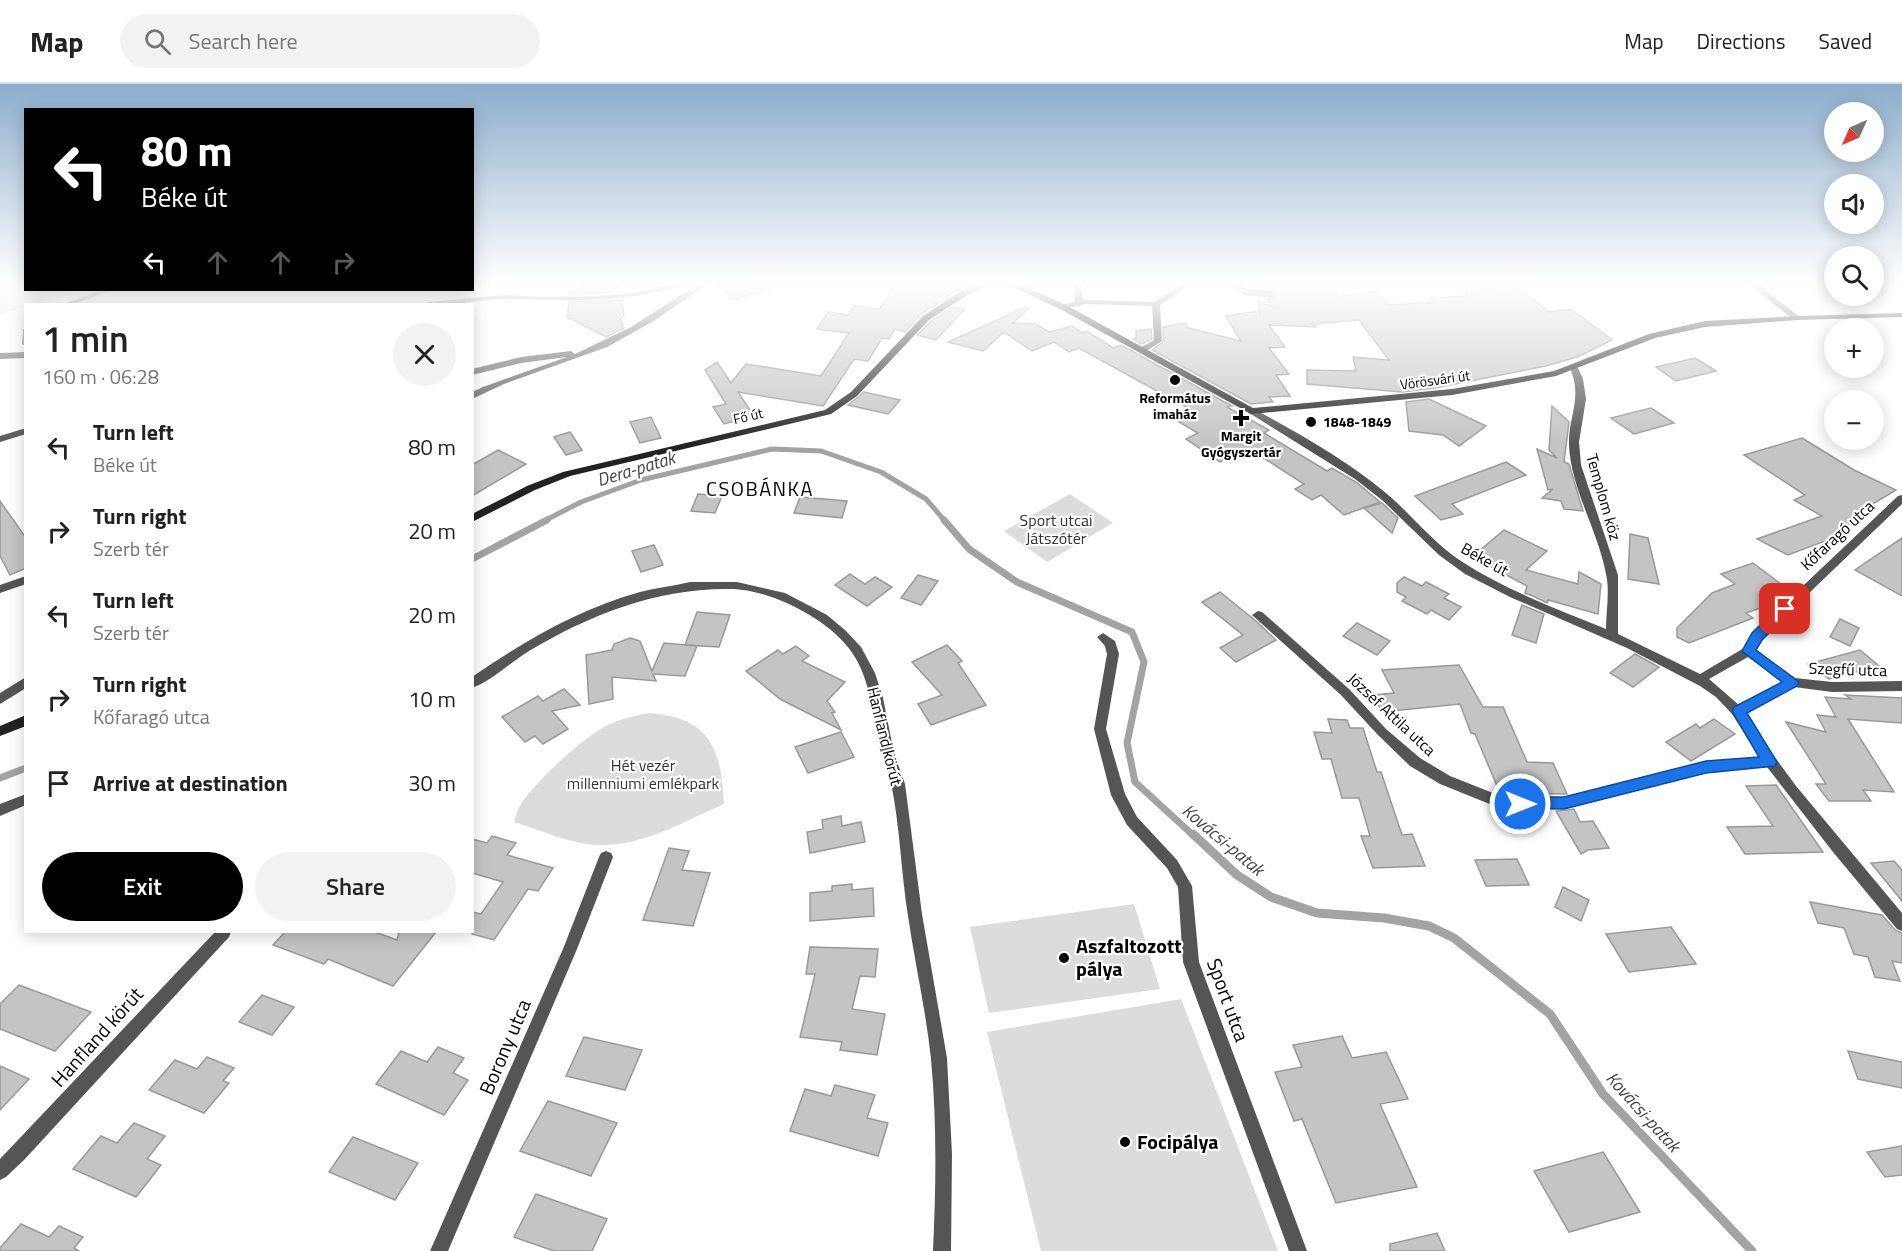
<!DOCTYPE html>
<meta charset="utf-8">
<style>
:root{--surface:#fff;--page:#f2f2f2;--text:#222;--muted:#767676;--line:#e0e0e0;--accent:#000}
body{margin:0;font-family:"Titillium Web",sans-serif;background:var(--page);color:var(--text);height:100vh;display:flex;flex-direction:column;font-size:22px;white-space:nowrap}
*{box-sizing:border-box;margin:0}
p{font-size:20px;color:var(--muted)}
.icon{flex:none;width:33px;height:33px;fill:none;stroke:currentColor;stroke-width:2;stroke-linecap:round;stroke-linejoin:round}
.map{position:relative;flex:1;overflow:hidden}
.panel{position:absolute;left:24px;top:219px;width:450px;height:630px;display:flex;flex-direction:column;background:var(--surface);border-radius:0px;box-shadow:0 3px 15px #0003}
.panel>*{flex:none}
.banner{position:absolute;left:24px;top:24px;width:450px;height:183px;border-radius:0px;box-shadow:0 3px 15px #0003;background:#000;color:#fff;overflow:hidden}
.needle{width:39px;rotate:225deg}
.controls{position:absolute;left:1824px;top:18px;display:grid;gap:12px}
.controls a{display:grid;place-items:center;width:60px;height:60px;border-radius:50%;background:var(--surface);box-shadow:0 3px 15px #0003;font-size:30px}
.pin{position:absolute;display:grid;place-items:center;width:51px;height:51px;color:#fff;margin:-26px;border-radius:12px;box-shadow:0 3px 9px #0006}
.me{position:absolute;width:66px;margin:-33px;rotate:90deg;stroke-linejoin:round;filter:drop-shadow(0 0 4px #0008)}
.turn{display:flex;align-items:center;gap:21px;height:126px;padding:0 18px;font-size:27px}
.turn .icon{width:78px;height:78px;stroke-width:2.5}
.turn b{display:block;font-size:42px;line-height:51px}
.lanes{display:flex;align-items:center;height:57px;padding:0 18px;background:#0003;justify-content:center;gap:30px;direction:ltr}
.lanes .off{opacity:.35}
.round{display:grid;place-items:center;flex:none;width:63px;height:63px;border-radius:32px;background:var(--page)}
.head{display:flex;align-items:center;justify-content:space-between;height:102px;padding:0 18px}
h1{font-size:36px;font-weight:600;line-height:45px}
.cta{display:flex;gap:12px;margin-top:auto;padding:12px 18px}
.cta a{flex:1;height:69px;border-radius:36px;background:var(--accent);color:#fff;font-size:24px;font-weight:600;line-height:69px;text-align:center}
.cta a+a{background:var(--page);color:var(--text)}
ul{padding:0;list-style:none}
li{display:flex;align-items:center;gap:18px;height:84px;padding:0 18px}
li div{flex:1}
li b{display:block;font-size:22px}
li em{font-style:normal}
header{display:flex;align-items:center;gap:36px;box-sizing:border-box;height:84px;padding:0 30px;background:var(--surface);border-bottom:2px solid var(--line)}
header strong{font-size:28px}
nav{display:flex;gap:33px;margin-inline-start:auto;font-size:21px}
.search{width:420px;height:54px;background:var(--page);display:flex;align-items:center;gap:15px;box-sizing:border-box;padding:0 21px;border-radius:33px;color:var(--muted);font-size:22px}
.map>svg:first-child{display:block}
.green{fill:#dcdcdc}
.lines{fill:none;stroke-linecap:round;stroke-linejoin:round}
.stream-far2{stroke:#a3a3a3;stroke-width:5}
.stream-far1{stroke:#a3a3a3;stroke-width:7}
.stream{stroke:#a3a3a3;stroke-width:9}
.building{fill:#c4c4c4;stroke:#999;stroke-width:1.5}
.service{stroke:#555;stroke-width:7}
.pedestrian{fill:#555;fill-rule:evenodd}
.minor{fill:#555;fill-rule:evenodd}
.secondary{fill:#222;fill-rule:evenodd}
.route{fill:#1a73e8;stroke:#114b97;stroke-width:1.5}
.poi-dot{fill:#000;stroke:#fff;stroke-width:2}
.labels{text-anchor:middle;stroke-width:4.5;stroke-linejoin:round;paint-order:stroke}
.far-street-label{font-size:14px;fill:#000;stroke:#fff}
.far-poi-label{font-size:14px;font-weight:bold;fill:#000;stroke:#fff}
.street-label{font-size:16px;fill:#000;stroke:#fff}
.park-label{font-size:16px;fill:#333;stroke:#fff}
.water-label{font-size:18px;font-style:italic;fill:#444;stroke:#fff}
.quarter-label{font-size:20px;letter-spacing:1.5px;fill:#000;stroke:#fff}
.near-poi-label{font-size:20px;font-weight:bold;fill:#000;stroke:#fff;text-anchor:start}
.near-street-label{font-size:20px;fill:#000;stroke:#fff}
</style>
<header>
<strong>Map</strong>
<div class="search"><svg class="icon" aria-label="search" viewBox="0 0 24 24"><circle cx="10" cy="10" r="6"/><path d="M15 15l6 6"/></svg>Search here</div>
<nav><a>Map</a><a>Directions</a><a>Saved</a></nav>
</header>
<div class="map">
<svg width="1902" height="1167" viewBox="0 0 1902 1167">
<rect width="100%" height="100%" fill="#fff"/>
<g class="green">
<path d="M0 198H25L26 206H88L38 220H26L25 223 0 230Z"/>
<path d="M1070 410 1113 439 1047 478 1004 447Z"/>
<path d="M648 629C710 633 721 664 724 720 685 737 642 763 598 761 570 760 540 746 514 738 516 732 518 725 521 720 536 697 583 653 608 641 621 635 634 632 648 629Z"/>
<path d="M1134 820 1160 905 989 929 970 843Z"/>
<path d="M1181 915 1278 1167H1041L987 948Z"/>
</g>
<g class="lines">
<path class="stream-far2" d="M544 437 581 418 641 396 772 365 821 367 881 388 926 415 945 437"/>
<g class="stream-far1">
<path d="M944 436 969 465 1017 498 1132 548 1144 578 1127 659 1135 698 1194 752"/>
<path d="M472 475 547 436"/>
<path d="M0 694 26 684"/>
</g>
<path class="stream" d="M1193 750 1237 791 1271 813 1317 829 1384 834 1429 842 1454 854 1550 930 1603 1010 1752 1167"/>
</g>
<g class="building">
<path d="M581 198H616L619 208 570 210V207L584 206Z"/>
<path d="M713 198H777V202L733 216Z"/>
<path d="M898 198H972L935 219 938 220 921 230 905 248 895 245 889 255 882 254 868 277 854 275 823 322 738 308 754 332 724 340 713 323 726 320 705 286 717 278 731 299 746 280 821 292 849 249 817 245 828 228 848 231 854 222 879 225Z"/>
<path d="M1255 198H1327L1339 212 1375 208 1389 221 1434 218 1430 214 1468 212 1464 207 1514 201 1549 228 1571 225 1612 256 1577 273 1546 282 1435 304 1402 308 1307 300V286L1356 287 1353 273 1389 276 1359 236 1312 240 1316 243 1269 241 1285 263 1269 264 1289 290 1276 291 1290 312 1269 313 1273 318 1251 320 1152 266 1164 257 1163 243 1185 239 1188 244 1241 257 1226 232 1258 227 1260 230 1259 217 1273 223 1267 215H1273L1275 211 1273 205 1258 203Z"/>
<path d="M622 216 624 232 620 235 624 244 606 253 567 233 569 218Z"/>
<path d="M952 223 964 226 936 256 917 251 930 238Z"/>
<path d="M1026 223 1028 225 1013 239 1036 240 1049 248 1072 242 1082 249 1087 247 1113 264 1121 261 1232 322 1227 323 1269 346 1264 349 1327 387 1332 384 1356 398 1380 418 1344 431 1321 411 1312 416 1295 405 1304 400 1248 364 1220 378 1186 355 1198 349 1179 338 1197 329 1079 264 1069 268 1054 258 1032 267 1004 248 983 267 948 258Z"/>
<path d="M1151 245 1152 255 1142 260 1133 255 1136 254V247Z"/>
<path d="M1695 274 1716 287 1676 297 1656 283Z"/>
<path d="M864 308 900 316 888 330 848 321Z"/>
<path d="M1429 315 1486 342 1459 362 1443 351 1409 347 1406 318Z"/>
<path d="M1552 322 1569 338 1564 378 1569 380 1583 427 1564 425 1561 417 1542 414 1553 405 1548 406 1537 365 1557 374 1549 366Z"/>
<path d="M1651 324 1674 339 1634 350 1611 334Z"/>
<path d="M651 333 661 354 640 359 630 338Z"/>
<path d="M570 348 582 366 566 371 554 353Z"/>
<path d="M1802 354 1854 386 1896 406 1851 433 1857 436 1835 447 1841 451 1788 471 1757 455 1822 432 1794 416 1805 411 1744 371Z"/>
<path d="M498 366 526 380 472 412V381Z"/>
<path d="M1506 378 1526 391 1452 420 1463 430 1441 436 1415 412Z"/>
<path d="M698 410 722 412 715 429 691 427Z"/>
<path d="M800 413 847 417 842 434 794 429Z"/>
<path d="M0 417 26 454V484L10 491 0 472Z"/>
<path d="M1382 419 1398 434 1392 449 1364 424Z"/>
<path d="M1504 446 1547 467 1526 486 1578 500 1579 488 1601 500 1598 530 1548 516 1547 519 1533 512 1525 509 1527 502 1472 473Z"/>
<path d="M1630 450 1648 454 1659 500 1628 495Z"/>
<path d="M1902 454V512L1855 486Z"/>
<path d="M654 461 663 481 641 488 632 467Z"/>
<path d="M1753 479 1790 507 1773 512 1780 517 1746 529 1753 534 1689 559 1677 553V544L1712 509 1735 500 1721 490Z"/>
<path d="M850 490 865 500 875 493 892 503 867 522 835 501Z"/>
<path d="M918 491 938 497 921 521 901 514Z"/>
<path d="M1404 493 1422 502 1426 498 1449 510 1444 514 1461 523 1449 536 1431 526 1427 530 1402 517 1406 513 1397 508V499Z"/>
<path d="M1220 508 1256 537 1276 556 1236 578 1220 564 1243 551 1202 518Z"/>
<path d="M1522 521 1544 530 1536 559 1512 551Z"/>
<path d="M697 528 730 531 719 563 685 561Z"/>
<path d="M1840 535 1859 544 1850 562 1830 553Z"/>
<path d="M1357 539 1390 557 1377 571 1343 552Z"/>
<path d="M630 554 640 557 652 587 664 559 697 562 685 592 653 590 656 597 612 593 613 615 589 620 586 571 612 566 614 560Z"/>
<path d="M947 561 962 577 958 579 986 621 931 641 918 620 942 611 912 578Z"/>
<path d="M796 562 809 572 802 577 845 598 827 617 835 628 832 629 841 646 780 615 746 587 778 566 783 570Z"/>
<path d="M1860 566 1879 582 1829 595 1808 580Z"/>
<path d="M1635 570 1659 583 1633 603 1610 589Z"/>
<path d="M1459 581 1483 623H1503L1527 678 1553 679 1567 710 1500 709 1475 650 1471 649 1460 620 1382 628 1373 611 1394 609 1382 586Z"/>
<path d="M564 605 580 621 552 627 568 645 543 660 535 652 525 658 502 633 538 612 543 617Z"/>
<path d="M1845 611 1902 614V639L1848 635 1894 708 1863 706 1871 717H1829L1816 700H1826L1786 638 1826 648 1817 631 1836 633 1825 613 1851 615Z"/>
<path d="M1328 635 1347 636 1350 644H1363L1377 688H1381L1402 751 1412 750 1425 782 1373 784 1361 752H1370L1359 714H1342L1331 675H1322L1314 648 1332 649Z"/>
<path d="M1714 635 1735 650 1691 677 1666 658 1696 640 1700 644Z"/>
<path d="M841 648 854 673 808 689 795 663Z"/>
<path d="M1776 701 1823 768 1745 770 1727 743 1773 742 1746 702Z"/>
<path d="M1574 725 1580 738 1593 737 1609 764 1588 766 1581 770 1556 727Z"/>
<path d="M841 732 842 742 861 738 865 758 810 769 807 748 823 745 822 736Z"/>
<path d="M492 752 516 759 507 771 553 784 538 807 528 805 494 856 472 850V828L481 830 503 798 472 789V755L487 759Z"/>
<path d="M669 764 689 767 682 786 710 789 693 842 643 836Z"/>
<path d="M1517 775 1529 801 1486 802 1475 776Z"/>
<path d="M1894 777 1902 786V817L1871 779Z"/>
<path d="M852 800V806L873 804 874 832 810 837V809L832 807V802Z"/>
<path d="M1563 803 1589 816 1581 837 1555 823Z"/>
<path d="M1810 818 1882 831 1895 846 1902 849V879L1892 877 1900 897 1875 893 1868 873 1854 870 1844 844 1818 839Z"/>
<path d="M1671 843 1696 880 1629 888 1606 850Z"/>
<path d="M285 848H375L397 856 399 848H436L393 902 328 875 324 880 273 861Z"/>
<path d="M810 863 878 865 875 893 860 892 852 925 885 930 877 971 840 966 842 958 800 953 815 890H806Z"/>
<path d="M19 901 91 928 55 967 0 945V920Z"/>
<path d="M262 911 294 923 272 951 239 938Z"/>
<path d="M1342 952 1352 974 1386 968 1408 1015 1380 1020 1417 1103 1336 1119 1302 1035 1294 1037 1275 988 1302 983 1293 961Z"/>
<path d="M584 953 642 966 625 1006 566 992Z"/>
<path d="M438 963 464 974 453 989 468 996 444 1031 376 1000 401 967 427 978Z"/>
<path d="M1848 967 1902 978V1004L1858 995Z"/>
<path d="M207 973 234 984 223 997 229 999 204 1029 149 1006 175 976 197 985Z"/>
<path d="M0 982 29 995 0 1026Z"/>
<path d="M835 1001 875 1011 867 1034 888 1039 878 1072 790 1047 805 1005 831 1012Z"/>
<path d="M548 1017 617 1039 591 1092 520 1067Z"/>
<path d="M134 1039 165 1052 147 1075 161 1081 136 1113 73 1085 101 1052 117 1059Z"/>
<path d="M353 1053 418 1079 395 1116 329 1088Z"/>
<path d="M1902 1062V1091L1885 1093 1867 1068Z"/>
<path d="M1603 1068 1640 1128 1569 1148 1534 1087Z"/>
<path d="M536 1110 607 1135 592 1167H554L514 1153Z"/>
<path d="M21 1140 49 1153 59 1142 83 1153 74 1164 79 1167H0V1164Z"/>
<path d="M1437 1149 1445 1167H1390V1160Z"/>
</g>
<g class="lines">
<path class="service" d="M1232 198 1246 208 1270 210"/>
<path class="pedestrian" d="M1073 198H1081L1083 216H1087L1091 218 1079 222 1060 225V221L1075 218Z"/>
<g class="minor">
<path d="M676 198H692C683 203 671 205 661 207 607 220 558 215 503 215 477 216 451 223 425 220L429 218 502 211 546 213 602 212 638 208Z"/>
<path d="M701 198H711L652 238 607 263 504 300 472 315V308L483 303 567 273 521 279 472 291V285L521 273 571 267 575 270 631 243Z"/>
<path d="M1185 198H1195L1160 221 1162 257 1143 269 1139 266 1140 264 1154 256 1152 222 1087 220 1083 218 1087 216 1154 218Z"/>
<path d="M1746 198H1755L1801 234 1794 236Z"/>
<path d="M102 206H112L74 220H64Z"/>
<path d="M23 245H26V262L22 260Z"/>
<path d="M26 268V274L0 275V269Z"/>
<path d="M1574 281 1577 282 1583 295 1586 315 1579 358 1581 381 1618 491V550L1700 590 1744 564 1753 549 1898 412 1902 411V420L1761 555 1755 566 1795 594 1832 598 1902 597V607L1832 608 1794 603 1745 629 1774 672 1796 702 1902 829V847L1897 845 1833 768 1767 683 1706 688 1564 725H1502L1440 700 1410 682 1378 651 1341 611 1252 531 1258 527 1262 528 1349 605 1386 645 1420 674 1450 692 1503 713H1564L1706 678 1760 674 1732 630 1716 613 1700 602 1627 564 1510 513 1465 490 1439 471 1382 416 1355 395 1246 327 1251 324 1254 325C1300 350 1346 376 1386 409 1412 431 1432 458 1461 477 1505 506 1557 525 1606 545 1606 528 1610 507 1606 490 1598 446 1571 406 1569 361 1568 332 1583 315 1570 284ZM1748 573 1783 598 1739 621 1709 595Z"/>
<path d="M26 344V350L0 358V352Z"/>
<path d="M26 492V500L0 509V501Z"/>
<path d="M690 498H737L785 509 827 531 845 546 861 563 875 589 883 614 894 669 905 700 922 830 947 974 952 1070 951 1167H933C936 1103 937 1039 931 975 926 927 915 880 908 832 901 788 900 742 891 699 889 688 884 679 881 669 873 636 872 599 853 570 831 536 773 507 734 505 659 503 591 530 529 567 511 578 491 597 472 604V593C524 557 579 525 640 508 656 504 673 502 690 498Z"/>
<path d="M1103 549 1115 557 1119 570 1106 645 1125 710 1137 733 1177 776 1192 802 1199 878 1307 1167H1289L1183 878 1178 803 1167 784 1127 741 1111 711 1094 645 1107 570 1105 562 1097 553Z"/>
<path d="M26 593V604L0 620V609Z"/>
<path d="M26 710V721L0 732V720Z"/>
<path d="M606 767 611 769 613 773 577 865 448 1167H430L563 865 599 773 601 769Z"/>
<path d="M215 848H231L229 853 25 1075 6 1093 0 1096V1075Z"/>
</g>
<g class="secondary">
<path d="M988 198 1020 200 1066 221 1253 324 1452 305 1554 287 1649 250 1705 237 1797 232 1902 229V233L1797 236 1705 243 1655 254 1556 292 1452 311 1251 330 1060 225 1015 204 996 202 986 203 969 210 929 236 857 312 831 330 570 392 535 406 472 438V430L527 402 563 388 825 326 851 308 923 232 963 206Z"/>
<path d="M26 631V642L0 652V642Z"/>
</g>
</g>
<linearGradient id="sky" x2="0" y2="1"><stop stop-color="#8cadcc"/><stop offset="0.55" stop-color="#fff"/><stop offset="1" stop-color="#fff" stop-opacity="0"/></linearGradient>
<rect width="1902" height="362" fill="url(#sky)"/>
<path class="route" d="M1785 520 1791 525 1790 528 1762 556 1756 566 1799 598 1797 602 1747 629 1777 678 1775 682 1706 689 1564 725 1515 724 1512 720 1515 715 1520 713H1564L1706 677 1759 673 1732 627 1734 623 1782 598 1742 567 1752 549 1780 522Z"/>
<g class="poi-dot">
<circle cx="1175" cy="296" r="6"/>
<path d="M1238 325h6v6h6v6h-6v6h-6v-6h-6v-6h6z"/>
<circle cx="1311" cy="338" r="6"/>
<circle cx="1064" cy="874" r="6"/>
<circle cx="1125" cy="1058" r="6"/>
</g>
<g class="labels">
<g class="far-street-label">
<text transform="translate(1435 296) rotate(-8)" y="5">Vörösvári út</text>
<text transform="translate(748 332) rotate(-13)" y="5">Fő út</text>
</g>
<g class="far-poi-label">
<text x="1175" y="319">Református<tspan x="1175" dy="16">imaház</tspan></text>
<text x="1323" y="343" text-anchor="start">1848-1849</text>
<text x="1241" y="357">Margit<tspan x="1241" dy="16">Gyógyszertár</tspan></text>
</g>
<g class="street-label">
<text transform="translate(1604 413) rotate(74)" y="6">Templom köz</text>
<text transform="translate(1837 451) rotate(-43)" y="6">Kőfaragó utca</text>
<text transform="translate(1485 475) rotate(29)" y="6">Béke út</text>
<text transform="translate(1848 585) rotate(2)" y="6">Szegfű utca</text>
<text transform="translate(1392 630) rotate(43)" y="6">József Attila utca</text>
<text transform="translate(885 652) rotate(76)" y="6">Hanfland körút</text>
</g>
<g class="park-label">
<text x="1056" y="442">Sport utcai<tspan x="1056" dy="18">Játszótér</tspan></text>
<text x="643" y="687">Hét vezér<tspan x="643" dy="18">millenniumi emlékpark</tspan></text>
</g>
<g class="water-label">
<text transform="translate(636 385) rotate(-17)" y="6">Dera-patak</text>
<text transform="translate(1223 756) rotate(40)" y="6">Kovácsi-patak</text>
<text transform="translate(1643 1028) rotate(48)" y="6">Kovácsi-patak</text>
</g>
<g class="quarter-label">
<text x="760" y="412">CSOBÁNKA</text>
</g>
<g class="near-poi-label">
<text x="1076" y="869">Aszfaltozott<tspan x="1076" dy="23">pálya</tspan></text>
<text x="1137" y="1065">Focipálya</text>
</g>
<g class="near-street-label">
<text transform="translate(1228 916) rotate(70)" y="7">Sport utca</text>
<text transform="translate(97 953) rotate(-48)" y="7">Hanfland körút</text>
<text transform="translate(505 963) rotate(-67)" y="7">Borony utca</text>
</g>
</g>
</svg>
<div class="controls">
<a><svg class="needle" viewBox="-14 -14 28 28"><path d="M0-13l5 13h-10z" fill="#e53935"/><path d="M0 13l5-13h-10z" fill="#767676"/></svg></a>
<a><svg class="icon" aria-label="sound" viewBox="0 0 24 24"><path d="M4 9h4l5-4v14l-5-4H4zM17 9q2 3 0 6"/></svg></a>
<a><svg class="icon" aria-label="search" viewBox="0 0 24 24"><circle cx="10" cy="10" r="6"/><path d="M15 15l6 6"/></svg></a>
<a>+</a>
<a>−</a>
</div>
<div class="pin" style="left:1785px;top:525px;background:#d93025"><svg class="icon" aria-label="arrive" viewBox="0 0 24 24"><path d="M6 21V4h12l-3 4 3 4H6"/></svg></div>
<svg class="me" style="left:1520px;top:720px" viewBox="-20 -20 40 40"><circle r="17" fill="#1a73e8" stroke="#fff" stroke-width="3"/><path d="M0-11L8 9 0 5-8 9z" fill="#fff"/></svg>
<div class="banner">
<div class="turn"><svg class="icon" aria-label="left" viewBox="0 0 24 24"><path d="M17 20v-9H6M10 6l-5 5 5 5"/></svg><div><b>80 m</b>Béke út</div></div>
<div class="lanes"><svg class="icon" aria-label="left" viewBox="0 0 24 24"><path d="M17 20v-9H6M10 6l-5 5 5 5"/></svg><svg class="icon off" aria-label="ahead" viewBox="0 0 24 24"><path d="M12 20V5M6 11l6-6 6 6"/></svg><svg class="icon off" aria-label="ahead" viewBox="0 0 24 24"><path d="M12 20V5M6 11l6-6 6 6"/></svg><svg class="icon off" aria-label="right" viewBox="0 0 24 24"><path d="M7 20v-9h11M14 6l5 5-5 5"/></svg></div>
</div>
<section class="panel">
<div class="head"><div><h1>1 min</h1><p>160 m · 06:28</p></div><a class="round"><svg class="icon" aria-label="close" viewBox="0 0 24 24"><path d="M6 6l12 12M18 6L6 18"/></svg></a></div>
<ul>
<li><svg class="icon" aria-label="left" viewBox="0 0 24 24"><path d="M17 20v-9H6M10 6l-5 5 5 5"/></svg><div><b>Turn left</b><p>Béke út</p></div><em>80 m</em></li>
<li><svg class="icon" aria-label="right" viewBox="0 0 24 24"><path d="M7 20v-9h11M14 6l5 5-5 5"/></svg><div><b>Turn right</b><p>Szerb tér</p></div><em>20 m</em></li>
<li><svg class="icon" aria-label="left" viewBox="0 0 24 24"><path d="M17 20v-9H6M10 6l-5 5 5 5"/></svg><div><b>Turn left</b><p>Szerb tér</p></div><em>20 m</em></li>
<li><svg class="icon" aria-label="right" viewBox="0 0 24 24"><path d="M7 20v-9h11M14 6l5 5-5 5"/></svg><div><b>Turn right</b><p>Kőfaragó utca</p></div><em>10 m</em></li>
<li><svg class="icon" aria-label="arrive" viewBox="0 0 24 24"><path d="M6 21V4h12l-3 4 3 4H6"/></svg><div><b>Arrive at destination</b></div><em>30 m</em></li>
</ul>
<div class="cta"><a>Exit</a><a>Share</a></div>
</section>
</div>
